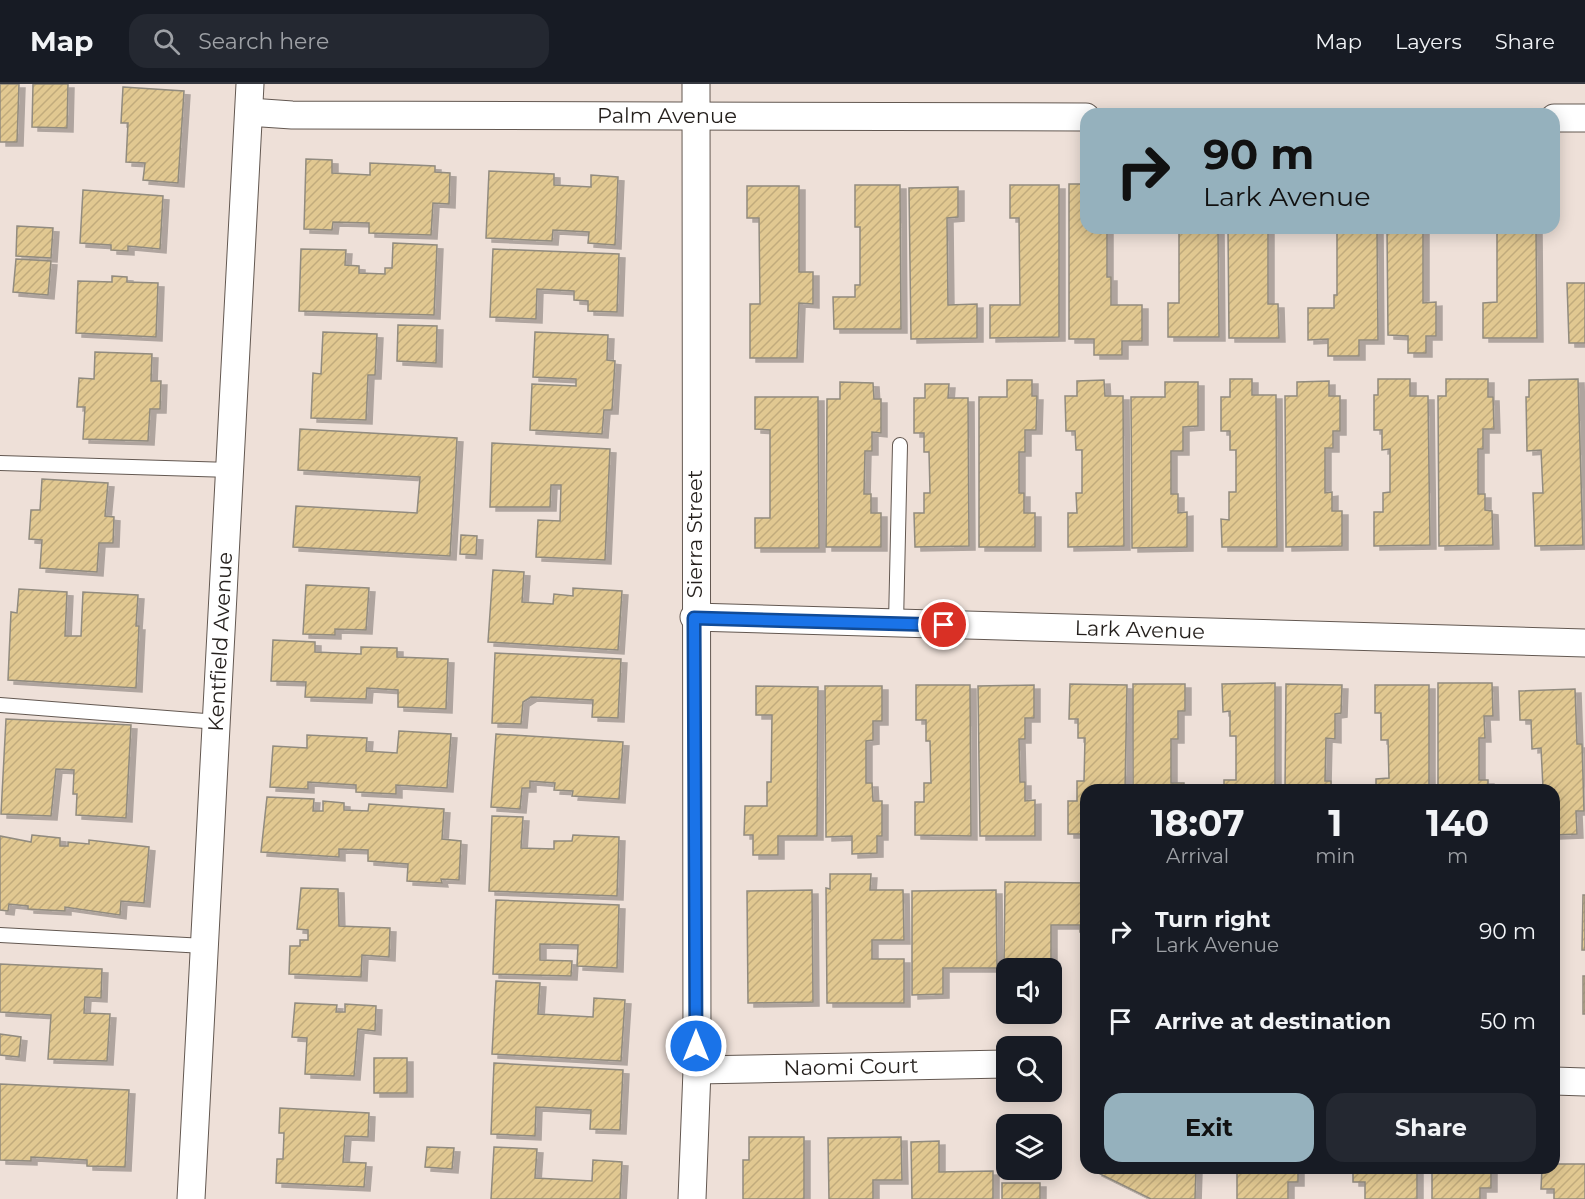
<!DOCTYPE html>
<style>
:root{--surface:#171b24;--page:#242831;--text:#f1f3f6;--muted:#9ea1a6;--line:#363941;--accent:#95b1bd}
body{margin:0;font-family:Montserrat,sans-serif;background:var(--page);color:var(--text);height:100vh;display:flex;flex-direction:column;font-size:22px;white-space:nowrap}
*{box-sizing:border-box;margin:0}
p{font-size:20px;color:var(--muted)}
.icon{flex:none;width:33px;height:33px;fill:none;stroke:currentColor;stroke-width:2;stroke-linecap:round;stroke-linejoin:round}
.map{position:relative;flex:1;overflow:hidden}
.panel{position:absolute;left:1080px;top:700px;width:480px;height:390px;display:flex;flex-direction:column;background:var(--surface);border-radius:18px;box-shadow:0 3px 15px #0003}
.panel>*{flex:none}
.hud{position:absolute;left:1080px;top:24px;width:480px;height:126px;border-radius:18px;box-shadow:0 3px 15px #0003;background:#95b1bd;color:#111;overflow:hidden}
.buttons{position:absolute;left:996px;top:874px;display:grid;gap:12px}
.buttons a{display:grid;place-items:center;width:66px;height:66px;border-radius:12px;background:var(--surface);box-shadow:0 3px 15px #0003;font-size:30px}
.pin{position:absolute;display:grid;place-items:center;width:51px;height:51px;color:#fff;margin:-26px;border:3px solid #fff;border-radius:50%;box-shadow:0 2px 6px #0007}
.me{position:absolute;width:66px;margin:-33px;rotate:0deg;stroke-linejoin:round;filter:drop-shadow(0 0 4px #0008)}
.turn{display:flex;align-items:center;gap:21px;height:126px;padding:0 24px;font-size:27px}
.turn .icon{width:78px;height:78px;stroke-width:2.5}
.turn b{display:block;font-size:42px;line-height:51px}
.eta{display:flex;justify-content:space-evenly;align-items:center;height:102px;text-align:center}
.eta b{font-size:36px;font-weight:700;line-height:42px}
.primary-button{display:flex;gap:12px;margin-top:auto;padding:12px 24px}
.primary-button a{flex:1;height:69px;border-radius:18px;background:var(--accent);color:#111;font-size:24px;font-weight:700;line-height:69px;text-align:center}
.primary-button a+a{background:var(--page);color:var(--text)}
ul{padding:0;list-style:none}
li{display:flex;align-items:center;gap:18px;height:90px;padding:0 24px}
li div{flex:1}
li b{display:block;font-size:22px}
li em{font-style:normal}
header{display:flex;align-items:center;gap:36px;box-sizing:border-box;height:84px;padding:0 30px;background:var(--surface);border-bottom:2px solid var(--line)}
header strong{font-size:28px}
nav{display:flex;gap:33px;margin-inline-start:auto;font-size:21px}
.search{width:420px;height:54px;background:var(--page);display:flex;align-items:center;gap:15px;box-sizing:border-box;padding:0 21px;border-radius:18px;color:var(--muted);font-size:22px}
.map>svg:first-child{display:block}
.building{fill:url(#building-hatch);stroke:#918b7f;stroke-width:1.5;filter:url(#shadow)}
.lines{fill:none;stroke-linecap:round;stroke-linejoin:round}
.lane-casing{stroke:#635851;stroke-width:16}
.street-casing{stroke:#635851;stroke-width:29}
.lane{stroke:#fff;stroke-width:14}
.street{stroke:#fff;stroke-width:27}
.route-casing{stroke:#114b97;stroke-width:15}
.route{stroke:#1a73e8;stroke-width:10}
.labels{text-anchor:middle;stroke-width:6;stroke-linejoin:round;paint-order:stroke}
.street-label{font-size:21px;fill:#241f1c;stroke:#fff}
</style>
<header>
<strong>Map</strong>
<div class="search"><svg class="icon" aria-label="search" viewBox="0 0 24 24"><circle cx="10" cy="10" r="6"/><path d="M15 15l6 6"/></svg>Search here</div>
<nav><a>Map</a><a>Layers</a><a>Share</a></nav>
</header>
<div class="map">
<svg width="1585" height="1115" viewBox="0 0 1585 1115">
<defs>
<pattern id="building-hatch" width="6" height="6" patternUnits="userSpaceOnUse" patternTransform="scale(1.5)"><rect width="6" height="6" fill="#e1c891"/><path d="M-1 1l2-2M0 6l6-6M5 7l2-2" fill="none" stroke="#c1ab7c"/></pattern>
<filter id="shadow"><feDropShadow dx="6" dy="4" stdDeviation="0" flood-color="#0004"/></filter>
</defs>
<rect width="100%" height="100%" fill="#eee0d8"/>
<g class="building">
<path d="M0 0H19L17 58H0Z"/>
<path d="M33 0H68L67 44 32 43Z"/>
<path d="M123 3 184 7 178 99 143 96 145 79 126 78 128 39H121Z"/>
<path d="M306 75 332 76V89L370 91V79L435 82V88L450 89 449 120 433 119 431 151 369 149V139L333 138 332 146 304 145Z"/>
<path d="M489 87 554 90V101L591 103V91L618 93 615 161 588 159 589 148 553 146 552 157 486 154Z"/>
<path d="M1069 100H1086V144H1107V193H1111V221H1142V257H1122V271H1094V255H1069Z"/>
<path d="M855 101H900L901 245H834L833 213H855V201H860V143H855Z"/>
<path d="M1010 101H1059V253L990 254V221H1020L1019 134H1010Z"/>
<path d="M747 102H799V188H813V220L799 219 797 274H750V220H760L759 134H747Z"/>
<path d="M958 103V133L947 134 948 221 977 220V254L911 255 909 104Z"/>
<path d="M83 106 163 112 160 165 128 162V167L111 166V161L80 159Z"/>
<path d="M17 142 53 144 51 174 16 172Z"/>
<path d="M1179 144H1218L1219 253H1168V219H1179Z"/>
<path d="M1228 144H1268V220H1278L1279 254H1229Z"/>
<path d="M1337 144H1377L1378 256H1359V272H1328V255L1308 256V224H1334V211H1337Z"/>
<path d="M1387 144H1423V219L1436 218V252H1426V269H1408V252L1388 251Z"/>
<path d="M1497 144H1536L1537 254H1483V219L1497 218Z"/>
<path d="M393 159 437 161 434 231 299 227 301 165 346 166 345 181 359 182V189L385 190V184H392Z"/>
<path d="M493 165 619 170 617 228 588 227V217L574 216V207L537 205 536 235 490 233Z"/>
<path d="M16 175 51 177 48 211 13 208Z"/>
<path d="M112 192 127 193V198L158 199 156 253 76 249 78 197 112 198Z"/>
<path d="M1567 199H1585V259H1569Z"/>
<path d="M398 241 437 242 436 279 397 277Z"/>
<path d="M323 248 377 250 375 291H368L366 336 311 334 313 289 321 290Z"/>
<path d="M535 248 608 251 607 276 615 277 612 326H604L602 350 530 346 532 300 576 302V295L533 293Z"/>
<path d="M95 268 152 270 151 297H161L160 325H150L148 357 83 355 85 323H77L79 294 94 295Z"/>
<path d="M1230 295H1252V311H1276L1277 463H1222L1221 435 1229 436V408H1236V366H1230V347H1221V313H1230Z"/>
<path d="M1378 295H1410V312H1428L1430 461 1374 462V428H1383V409L1390 408V365L1382 366V346H1374V311H1378Z"/>
<path d="M1446 295H1488V313H1493L1494 345H1483V365H1478V410H1485V426L1492 427 1493 461 1439 462 1438 312H1446Z"/>
<path d="M1578 295 1583 461 1535 462 1533 409H1543L1541 366 1527 367 1526 313H1529V296Z"/>
<path d="M1007 296H1032V312H1037L1036 346H1025V368H1019V409H1024V429H1035V463H979V313H1007Z"/>
<path d="M1104 296 1105 312H1123L1124 462 1068 463V429H1077L1076 409H1082V366H1076L1075 347H1066L1065 312H1077V297Z"/>
<path d="M1329 297V312H1340V347H1333V364H1325V409L1332 408V427H1342V462L1286 463 1285 312H1297V298Z"/>
<path d="M840 298 873 299 874 315H881V349L872 348V367H865L864 410H871V429H881V463H826L827 315H840Z"/>
<path d="M1165 298H1198V342L1183 343V367H1171V410H1178V429L1187 428V463L1132 464 1131 313H1165Z"/>
<path d="M925 300H949L948 314H968L969 462 915 463 914 429H924V409H930L929 368H924V349H914V314H925Z"/>
<path d="M755 313H818L819 464H755V434H770V346L755 345Z"/>
<path d="M300 345 457 354 450 472 293 463 296 422 417 429 420 393 298 386Z"/>
<path d="M492 359 610 365 605 476 536 473 538 436 560 437 561 401H551L550 423H490Z"/>
<path d="M42 395 108 399 105 432 114 433 113 459H99L97 488 40 484 42 456 29 455 31 426H40Z"/>
<path d="M461 451 477 452 476 471 460 470Z"/>
<path d="M493 486 524 488 522 518 553 520 554 510 573 512V504L622 507 618 566 488 558Z"/>
<path d="M306 501 369 504 366 546 335 545V551L303 550Z"/>
<path d="M19 505 67 508 65 552H81L83 508 138 511 136 542H139L136 604 8 596 11 528 17 529Z"/>
<path d="M273 556 315 558V568L361 570V563L397 564V573L448 575 446 625 398 623V606L367 604 366 615 305 613 306 598 271 597Z"/>
<path d="M495 569 621 575 618 634 592 633 593 616 531 613 523 618 521 640 492 639Z"/>
<path d="M1275 599V706H1224V696H1236V652H1230V627L1223 628 1222 600Z"/>
<path d="M1438 599H1492L1493 632H1484L1485 654H1479V696H1488V706H1438Z"/>
<path d="M1070 600 1127 601 1125 706H1086V750H1068V717H1077V697H1084L1085 654H1078V635H1069Z"/>
<path d="M1133 600H1185V627H1178V655H1171V699H1184V706H1133Z"/>
<path d="M1286 600 1342 601 1341 629 1335 630V655L1326 654 1325 697H1331V706H1285Z"/>
<path d="M916 601H970L971 752 915 751V718H924V699H931L930 657H926V636H916Z"/>
<path d="M1034 601V634H1025V655H1019L1020 698H1025V717L1035 716V752H980L978 602Z"/>
<path d="M1375 601H1429V706H1376V695L1389 694 1388 656H1381V629H1375Z"/>
<path d="M756 602 818 603 817 752H778V771H753V751H744L745 722H767V698H771L772 631H756Z"/>
<path d="M825 602H882V637H873V656L866 657V699H872L873 717H882V752H877V769L852 770V752L826 753Z"/>
<path d="M1575 605 1577 660H1582L1584 727H1576L1577 750 1554 751V706H1514L1543 704 1541 664 1532 665 1531 636H1520L1519 607Z"/>
<path d="M6 635 131 641 126 734 76 731 77 710H73L74 686 56 685 51 732 1 730Z"/>
<path d="M399 647 451 650 447 704 396 701V710L356 708V701L308 698V705L270 703 273 662 307 664V651L367 654 366 667 397 669Z"/>
<path d="M496 650 623 658 619 715 572 712 573 707 554 706 555 699 530 697V704H522L520 725 491 723Z"/>
<path d="M267 713 314 715 313 727H323V717L344 719V726L368 727 369 720 444 725 442 755 461 757 459 796 441 795 442 799 407 797 408 780 368 777V766L339 765V773L261 768Z"/>
<path d="M492 732 523 733 521 764 554 765V757H572L573 751 619 753 617 812 489 807Z"/>
<path d="M32 751 60 754V762H68V758L89 760V756L149 763 144 819 121 817 120 831 65 823V827L28 825V822L9 820 8 827 0 826V752L31 758Z"/>
<path d="M830 790H871L870 806H903L904 856H872V875H904V919H827L826 804 830 805Z"/>
<path d="M1005 798 1086 799V848H1080V841H1051V882H1004Z"/>
<path d="M301 804 338 805 339 842 390 844 389 873 362 871 361 893 289 890 290 862H300V856H308V846L297 845Z"/>
<path d="M812 806 813 918 748 919 747 807Z"/>
<path d="M996 806 997 884H943V910L912 911V807Z"/>
<path d="M1583 811H1585V866H1582Z"/>
<path d="M496 816 619 821 617 884 577 882 578 861 540 860V876L572 877 571 892 493 890Z"/>
<path d="M0 880 102 885 101 914 85 913 84 929 110 930 107 977 48 975 51 931 0 928Z"/>
<rect x="1583" y="892" width="2" height="38"/>
<path d="M496 897 540 899 538 930 593 933 594 914 625 916 621 977 492 970Z"/>
<path d="M295 919 337 921 336 928H345V920L376 922 375 947 358 945 354 992 305 990 307 954 292 953Z"/>
<path d="M0 950 21 953 19 973 0 971Z"/>
<rect x="374" y="974" width="33" height="35"/>
<path d="M494 979 623 986 620 1046 590 1045 591 1026 536 1023 535 1052 491 1050Z"/>
<path d="M0 1000 129 1006 125 1083 87 1082V1076L31 1073V1077L0 1076Z"/>
<path d="M280 1024 369 1029 368 1053 345 1052 343 1078 366 1079 364 1103 276 1099 277 1075H283L284 1049H279Z"/>
<path d="M749 1053H804V1115H743V1076H749Z"/>
<path d="M901 1053 902 1096H873V1115H829L828 1054Z"/>
<path d="M939 1057V1088L993 1087V1115H912L911 1058Z"/>
<path d="M427 1063 454 1064 452 1085 425 1083Z"/>
<path d="M494 1063 537 1065 535 1094 592 1097 593 1076 622 1078 620 1115H491Z"/>
<path d="M1554 1080H1585V1115H1554V1105H1541L1542 1084H1554Z"/>
<path d="M1098 1084H1196L1195 1115H1151L1096 1088Z"/>
<path d="M1237 1084H1298V1098H1288V1115H1237Z"/>
<path d="M1353 1084H1417V1115H1365V1098H1353Z"/>
<path d="M1432 1084H1491V1104H1480V1115H1432Z"/>
<rect x="1002" y="1099" width="38" height="16"/>
</g>
<g class="lines">
<defs>
<g id="lane">
<path d="M0 379 231 386"/>
<path d="M896 539 900 361"/>
<path d="M0 621 218 638"/>
<path d="M0 851 205 862"/>
</g>
<g id="street">
<path id="s1" d="M249 28 292 31 1086 33"/>
<path d="M1554 34H1585"/>
<path id="s2" d="M694 533 1585 559"/>
<path id="s3" d="M697 986 1006 980"/>
<path d="M1554 997 1585 998"/>
<path id="s4" d="M191 1115 250 0"/>
<path d="M692 1115 697 986 696 0"/>
</g>
</defs>
<use href="#lane" class="lane-casing"/>
<use href="#street" class="street-casing"/>
<use href="#lane" class="lane"/>
<use href="#street" class="street"/>
</g>
<g class="lines">
<defs>
<path id="route" d="M696 962 694 534 944 541"/>
</defs>
<use href="#route" class="route-casing"/>
<use href="#route" class="route"/>
</g>
<g class="labels">
<g class="street-label">
<text dy="7" stroke="none"><textPath href="#s1" startOffset="418">Palm Avenue</textPath></text>
<text transform="translate(695 450) rotate(-90)" y="7">Sierra Street</text>
<text dy="7" stroke="none"><textPath href="#s2" startOffset="446">Lark Avenue</textPath></text>
<text dy="7" stroke="none"><textPath href="#s4" startOffset="558">Kentfield Avenue</textPath></text>
<text dy="7" stroke="none"><textPath href="#s3" startOffset="154">Naomi Court</textPath></text>
</g>
</g>
</svg>
<div class="buttons">
<a><svg class="icon" aria-label="sound" viewBox="0 0 24 24"><path d="M4 9h4l5-4v14l-5-4H4zM17 9q2 3 0 6"/></svg></a>
<a><svg class="icon" aria-label="search" viewBox="0 0 24 24"><circle cx="10" cy="10" r="6"/><path d="M15 15l6 6"/></svg></a>
<a><svg class="icon" aria-label="layers" viewBox="0 0 24 24"><path d="M12 4l9 5-9 5-9-5zM3 14l9 5 9-5"/></svg></a>
</div>
<div class="pin" style="left:944px;top:541px;background:#d93025"><svg class="icon" aria-label="arrive" viewBox="0 0 24 24"><path d="M6 21V4h12l-3 4 3 4H6"/></svg></div>
<svg class="me" style="left:696px;top:962px" viewBox="-20 -20 40 40"><circle r="17" fill="#1a73e8" stroke="#fff" stroke-width="3"/><path d="M0-11L8 9 0 5-8 9z" fill="#fff"/></svg>
<div class="hud">
<div class="turn"><svg class="icon" aria-label="right" viewBox="0 0 24 24"><path d="M7 20v-9h11M14 6l5 5-5 5"/></svg><div><b>90 m</b>Lark Avenue</div></div>
</div>
<section class="panel">
<div class="eta">
<div><b>18:07</b><p>Arrival</p></div>
<div><b>1</b><p>min</p></div>
<div><b>140</b><p>m</p></div>
</div>
<ul>
<li><svg class="icon" aria-label="right" viewBox="0 0 24 24"><path d="M7 20v-9h11M14 6l5 5-5 5"/></svg><div><b>Turn right</b><p>Lark Avenue</p></div><em>90 m</em></li>
<li><svg class="icon" aria-label="arrive" viewBox="0 0 24 24"><path d="M6 21V4h12l-3 4 3 4H6"/></svg><div><b>Arrive at destination</b></div><em>50 m</em></li>
</ul>
<div class="primary-button"><a>Exit</a><a>Share</a></div>
</section>
</div>
